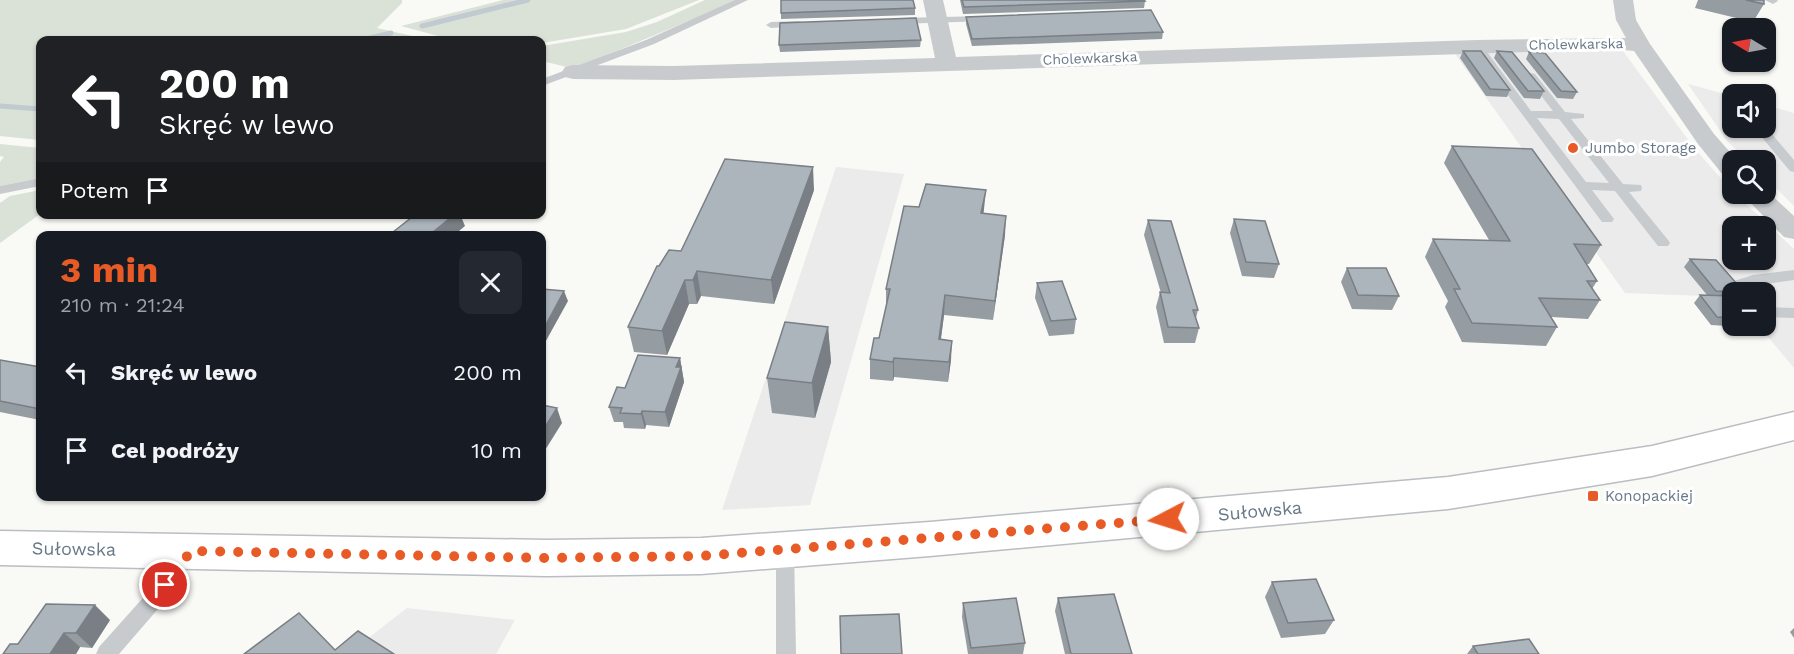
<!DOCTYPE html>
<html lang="pl">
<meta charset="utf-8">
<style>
:root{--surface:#171b24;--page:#242831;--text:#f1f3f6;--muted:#9ea1a6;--accent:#e85b27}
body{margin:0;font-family:"Work Sans",sans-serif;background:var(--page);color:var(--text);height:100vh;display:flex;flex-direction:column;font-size:22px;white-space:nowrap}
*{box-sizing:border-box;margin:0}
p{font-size:20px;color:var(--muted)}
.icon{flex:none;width:33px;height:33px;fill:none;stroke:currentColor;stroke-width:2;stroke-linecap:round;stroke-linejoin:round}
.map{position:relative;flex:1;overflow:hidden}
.panel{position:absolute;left:36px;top:231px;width:510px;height:270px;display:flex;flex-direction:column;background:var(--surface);border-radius:12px;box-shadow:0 2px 4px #0004}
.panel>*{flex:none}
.top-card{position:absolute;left:36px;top:36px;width:510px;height:183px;border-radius:12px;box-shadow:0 2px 4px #0004;background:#202124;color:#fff;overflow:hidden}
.needle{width:39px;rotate:280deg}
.fabs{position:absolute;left:1722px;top:18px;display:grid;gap:12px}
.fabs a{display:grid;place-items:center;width:54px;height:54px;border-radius:12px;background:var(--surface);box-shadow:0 2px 4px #0004;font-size:30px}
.pin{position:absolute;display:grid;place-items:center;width:51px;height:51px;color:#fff;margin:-26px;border:3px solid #fff;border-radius:50%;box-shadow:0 2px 6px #0007}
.me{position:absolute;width:66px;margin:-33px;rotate:265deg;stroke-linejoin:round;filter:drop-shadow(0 0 4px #0008)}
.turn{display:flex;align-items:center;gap:21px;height:126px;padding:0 24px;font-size:27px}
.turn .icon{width:78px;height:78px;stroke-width:2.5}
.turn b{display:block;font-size:42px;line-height:51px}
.then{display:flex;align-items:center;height:57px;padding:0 24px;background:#0003;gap:12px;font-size:22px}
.round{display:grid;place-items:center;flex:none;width:63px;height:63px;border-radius:12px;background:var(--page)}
.headline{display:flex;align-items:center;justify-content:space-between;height:102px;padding:0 24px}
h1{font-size:36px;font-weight:700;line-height:45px;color:var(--accent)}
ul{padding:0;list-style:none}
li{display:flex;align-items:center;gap:18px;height:78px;padding:0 24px}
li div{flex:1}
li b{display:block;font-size:22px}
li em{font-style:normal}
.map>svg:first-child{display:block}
.built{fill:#eaebea;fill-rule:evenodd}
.green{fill:#dae1d7}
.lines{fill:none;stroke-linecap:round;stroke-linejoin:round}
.stream{stroke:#c1cad0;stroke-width:5}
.secondary-casing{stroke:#b9bec3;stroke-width:3}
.service{fill:#c7cbce;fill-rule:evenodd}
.minor{fill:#c7cbce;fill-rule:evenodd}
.secondary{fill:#fff;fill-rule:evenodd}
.wall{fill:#959ca2}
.shaded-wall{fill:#797f84}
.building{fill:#adb5bc;stroke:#797f84;stroke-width:1.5}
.route{stroke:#e85b27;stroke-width:10;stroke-dasharray:0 18}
.poi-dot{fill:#e85b27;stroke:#fff;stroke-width:2}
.labels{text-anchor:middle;stroke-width:6;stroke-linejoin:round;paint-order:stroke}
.far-street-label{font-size:14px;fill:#677888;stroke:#fff}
.poi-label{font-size:15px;fill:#677888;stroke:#fff;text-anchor:start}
.near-street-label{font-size:18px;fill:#677888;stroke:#fff}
</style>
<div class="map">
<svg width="1794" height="654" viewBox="0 0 1794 654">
<rect width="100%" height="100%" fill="#f9f9f6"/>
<g class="built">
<path d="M1620 47 1695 149 1732 191V194H1735L1794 249V368L1759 326H1766V292H1732V297L1625 293 1453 51ZM1732 226H1766V260H1732Z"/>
<path d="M1688 84 1732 96V128H1766V105L1794 113V206L1766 178V160H1747L1728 142Z"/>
<path d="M836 167 904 174 810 505 722 510Z"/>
<path d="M407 608 515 620 496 654H348Z"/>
</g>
<g class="green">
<path d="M0 0H402V3L377 28 430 40H40V140L0 136Z"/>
<path d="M503 0H699L626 29 542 43V40H453L401 26Z"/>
<path d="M705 0H739L578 67H567L542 61V46L626 32 657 22Z"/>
<path d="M0 144 40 148V178L0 186V162L4 157 0 156Z"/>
<path d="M40 190V214L0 243V203L10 196Z"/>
</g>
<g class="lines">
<g class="stream">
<path d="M422 26 528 0"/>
<path d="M362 40 391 33"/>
<path d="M0 106 40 109"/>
</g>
<defs>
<path id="secondary" d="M1794 412V440L1652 476 1448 509 930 556 701 574 546 576 0 565V531L546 540 701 538 930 522 1448 477 1652 446Z"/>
</defs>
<use href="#secondary" class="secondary-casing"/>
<g class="service">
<path d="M735 0H748L654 44 542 86V79L646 40Z"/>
<path d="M1765 0H1777L1778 1 1773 4Z"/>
<path d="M984 16 989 19 988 21 897 24 892 21 897 18Z"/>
<path d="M798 21 802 22V26L771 28 766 25 771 22Z"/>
<path d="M1477 43 1481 44 1531 111H1553L1526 76 1531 73 1535 74 1565 112 1584 114V118L1571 119 1623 184 1641 185 1642 188 1641 191 1629 192 1668 240 1670 243 1668 246H1658L1615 191 1592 190 1614 219 1612 222H1602L1473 48V44ZM1537 118 1559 119 1609 183 1586 182Z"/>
<path d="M1766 127 1794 160V172L1790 171 1754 128Z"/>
<path d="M40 178V186L0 194V186Z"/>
<path d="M1794 270V280L1746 287 1749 292H1734L1729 285 1731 282 1753 275Z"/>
<path d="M1766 307 1794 308V318L1766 317Z"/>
<path d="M785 541 792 543 794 549 796 654H776V549L778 543Z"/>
<path d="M189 546 196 548 198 554 164 602 119 654H96L99 647 150 590 182 548Z"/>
</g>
<g class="minor">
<path d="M923 0H943L956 57 1477 40 1626 38 1616 20 1613 0H1633L1636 20 1650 44 1714 134 1737 160H1732V177L1723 175 1698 144 1634 51 1615 49 674 80 573 79 565 77 562 72 565 67 573 65 674 66 935 58Z"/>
<path d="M1766 190 1794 216V239L1784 237 1742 194H1766Z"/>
</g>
<use href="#secondary" class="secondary"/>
</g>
<g class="wall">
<path d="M960 0H1144L1145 1 1144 8 963 14Z"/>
<path d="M1698 0H1764V4L1753 22 1695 8Z"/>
<path d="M915 8V15L781 19V13Z"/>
<path d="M966 17 1163 32 1162 39 972 46 966 24Z"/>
<path d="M921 40 920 47 780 52 779 45Z"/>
<path d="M1463 51 1510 90 1507 97 1486 96 1460 58Z"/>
<path d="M1497 51 1544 91 1540 99 1524 98 1494 58Z"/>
<path d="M1529 52 1577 92 1573 99 1557 98 1526 59Z"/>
<path d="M1452 146 1601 245 1589 264H1586L1597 281 1592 289 1600 300 1588 319 1551 317 1557 327 1546 346 1462 342 1445 307 1448 301 1425 257 1433 239 1489 240 1444 163Z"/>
<path d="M814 190 774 304 701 296 697 304H689L667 355 634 352 628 327 659 266 681 251Z"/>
<path d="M919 207 984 209 983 214 1005 235 993 320 944 315 941 339 951 360 948 382 894 377 893 381 870 379V359L879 338 886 308V289Z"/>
<path d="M1234 219 1279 264 1274 278 1242 276 1230 233Z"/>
<path d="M1148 220 1198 310 1196 318 1199 328 1195 343H1164L1156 307 1160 292 1161 293 1144 235Z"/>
<path d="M1690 259 1744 292H1732V326H1744L1743 327 1711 325 1694 303 1700 295H1707L1684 267Z"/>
<path d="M1347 268 1399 296 1392 310 1352 309 1341 282Z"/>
<path d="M1037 283 1076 319 1074 334 1049 336 1035 298Z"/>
<path d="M828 327 831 362 815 418 772 413 767 378Z"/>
<path d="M680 358 684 382 669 427 646 425 645 429 624 428 623 422H614L609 407 625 388Z"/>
<path d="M0 360 40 367V420L0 412Z"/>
<path d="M1272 582 1334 620 1325 634 1281 638 1265 597Z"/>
<path d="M1058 598 1132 654H1065L1055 611Z"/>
<path d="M963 603 1025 643 1023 654H968L962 617Z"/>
<path d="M110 620 92 648 80 647 76 654H3L18 644Z"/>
<path d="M1794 628V638L1790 632Z"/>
<path d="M1473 646 1539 654H1467Z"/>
</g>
<g class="shaded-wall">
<path d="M813 167 814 190 774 304 771 280Z"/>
<path d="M986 190 984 209 980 233 981 213Z"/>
<path d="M455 214H460L465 226 453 236H428Z"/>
<path d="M1006 216 1005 235 993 320 995 301Z"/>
<path d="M697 271 701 296 697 304 693 280Z"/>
<path d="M685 280 689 304 667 355 662 331Z"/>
<path d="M564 291 568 301 542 348V332Z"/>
<path d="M945 295 944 315 938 359 939 339Z"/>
<path d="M828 327 831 362 815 418 812 383Z"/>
<path d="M952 341 951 360 948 382 949 362Z"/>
<path d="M680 358 684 382 669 427 665 412 676 367Z"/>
<path d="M894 358V377L893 381V362Z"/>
<path d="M557 408 562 423 542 455V432Z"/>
<path d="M642 411 646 425 645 429 641 414Z"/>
<path d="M95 605 110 620 92 648 76 633Z"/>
<path d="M64 633 80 647 76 654H50Z"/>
</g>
<g class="building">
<path d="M781 0H913L915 8 781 13Z"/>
<path d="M962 0H1144L1145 1 964 7Z"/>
<path d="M1746 0H1764V4Z"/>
<path d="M1151 10 1163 32 972 39 966 17Z"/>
<path d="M916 18 921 40 779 45 780 23Z"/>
<path d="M1463 51H1481L1510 90 1490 89Z"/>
<path d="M1497 51 1512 52 1544 91H1528Z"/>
<path d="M1529 52 1545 53 1577 92 1561 91Z"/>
<path d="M1452 146 1532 149 1601 245 1574 244 1597 281H1587L1600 300 1539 298 1557 327 1472 323 1454 289H1460L1433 239 1510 241Z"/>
<path d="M725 159 813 167 771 280 697 271 693 280H685L662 331 628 327 657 266H659L669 250 681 251Z"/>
<path d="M926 184 986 190 981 213 1006 216 995 301 945 295 939 339 952 341 949 362 894 358 893 362 870 359 874 338H879L890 289H886L904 206 919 207Z"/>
<path d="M416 214H455L428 236H388Z"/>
<path d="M1234 219 1265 221 1279 264 1246 262Z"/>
<path d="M1148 220 1171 221 1198 310H1193L1199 328 1168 327 1160 292 1170 293Z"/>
<path d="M1690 259 1716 260 1744 292 1716 291Z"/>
<path d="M1347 268H1386L1399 296 1358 295Z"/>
<path d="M1062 281 1076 319 1051 321 1037 283Z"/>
<path d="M542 289 564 291 542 332Z"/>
<path d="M1700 295 1731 296 1732 298V318L1717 317Z"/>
<path d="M785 322 828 327 812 383 767 378Z"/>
<path d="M638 355 680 358 676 367H681L665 412 642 411 641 414 620 413 622 408 609 407 617 387 625 388Z"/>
<path d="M0 360 40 367V409L0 401Z"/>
<path d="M542 405 557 408 542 432Z"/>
<path d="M1316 579 1334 620 1288 623 1272 582Z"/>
<path d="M1114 594 1132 654H1071L1058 598Z"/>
<path d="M1016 598 1025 643 971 648 963 603Z"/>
<path d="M46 604 95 605 76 633H64L50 654H3L10 644H18Z"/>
<path d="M299 613 335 650 358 631 394 654H244Z"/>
<path d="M899 614 902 654H841L840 616Z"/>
<path d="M1529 639 1539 654H1478L1473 646Z"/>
</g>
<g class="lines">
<path class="route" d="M165 585 191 551 546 558 701 556 1168 519"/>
</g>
<g class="poi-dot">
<circle cx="1573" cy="148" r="6"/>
<rect x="1587" y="490" width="12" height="12" rx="3"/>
</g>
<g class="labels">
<g class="far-street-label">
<text transform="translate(1576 44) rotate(-1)" y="5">Cholewkarska</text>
<text transform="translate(1090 58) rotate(-2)" y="5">Cholewkarska</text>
</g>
<g class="poi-label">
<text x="1585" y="153">Jumbo Storage</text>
<text x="1605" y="501">Konopackiej</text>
</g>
<g class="near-street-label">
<text transform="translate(1260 511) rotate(-5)" y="6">Sułowska</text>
<text transform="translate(74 549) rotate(1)" y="6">Sułowska</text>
</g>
</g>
</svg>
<div class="fabs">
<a><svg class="needle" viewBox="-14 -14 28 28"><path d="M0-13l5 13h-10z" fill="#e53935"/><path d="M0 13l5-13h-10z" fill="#9ea1a6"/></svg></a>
<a><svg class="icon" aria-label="sound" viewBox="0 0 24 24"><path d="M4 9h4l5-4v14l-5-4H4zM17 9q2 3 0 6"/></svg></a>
<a><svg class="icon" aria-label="search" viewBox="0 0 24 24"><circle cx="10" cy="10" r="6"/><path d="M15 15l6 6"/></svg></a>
<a>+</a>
<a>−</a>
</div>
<div class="pin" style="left:165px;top:585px;background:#d93025"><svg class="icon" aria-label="arrive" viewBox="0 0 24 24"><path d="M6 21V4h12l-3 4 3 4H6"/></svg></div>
<svg class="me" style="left:1168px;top:519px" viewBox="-20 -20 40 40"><circle r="19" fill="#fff"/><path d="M0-13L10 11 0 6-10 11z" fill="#e85b27"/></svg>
<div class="top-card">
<div class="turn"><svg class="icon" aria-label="left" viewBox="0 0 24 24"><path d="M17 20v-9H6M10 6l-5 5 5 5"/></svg><div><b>200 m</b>Skręć w lewo</div></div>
<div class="then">Potem<svg class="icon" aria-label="arrive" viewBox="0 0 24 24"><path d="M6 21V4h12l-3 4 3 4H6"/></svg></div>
</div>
<section class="panel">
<div class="headline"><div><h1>3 min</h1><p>210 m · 21:24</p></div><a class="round"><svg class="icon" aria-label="close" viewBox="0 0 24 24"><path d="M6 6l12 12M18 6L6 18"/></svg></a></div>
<ul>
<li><svg class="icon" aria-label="left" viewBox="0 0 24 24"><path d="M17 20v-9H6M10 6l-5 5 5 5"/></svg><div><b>Skręć w lewo</b></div><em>200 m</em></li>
<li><svg class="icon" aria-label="arrive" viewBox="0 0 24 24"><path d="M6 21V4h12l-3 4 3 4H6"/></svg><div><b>Cel podróży</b></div><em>10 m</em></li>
</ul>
</section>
</div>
